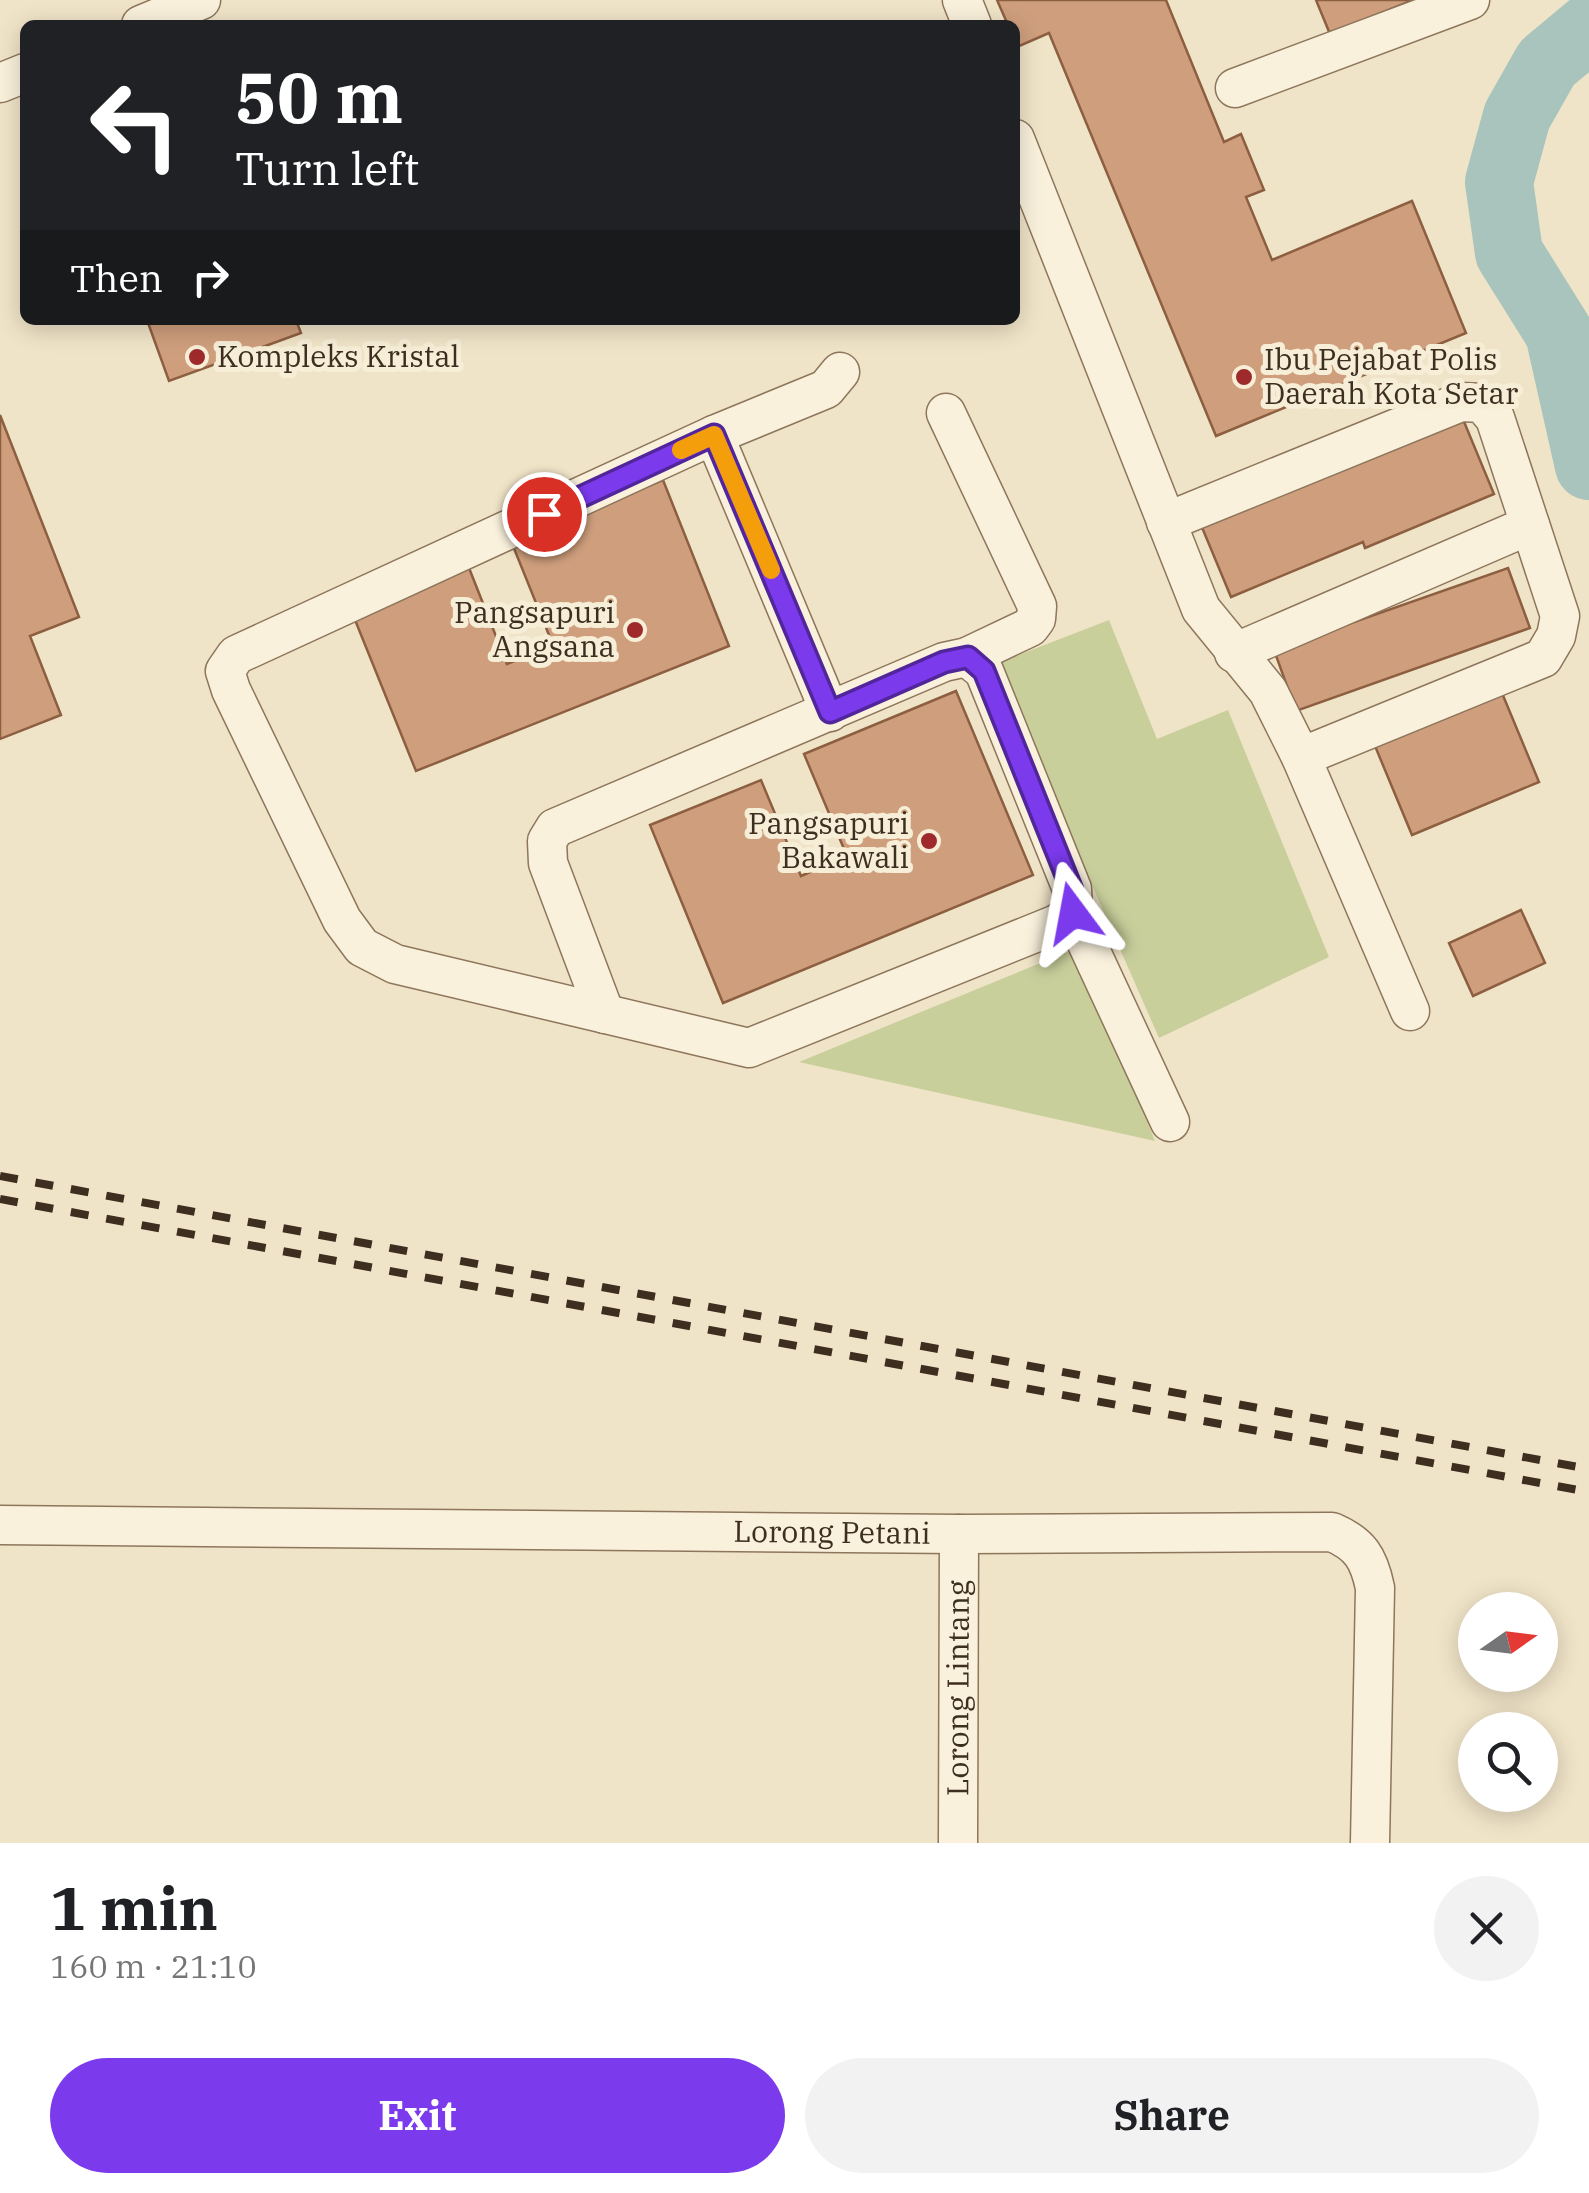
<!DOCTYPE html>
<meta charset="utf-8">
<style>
:root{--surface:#fff;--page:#f2f2f2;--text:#202124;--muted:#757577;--accent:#7c3aed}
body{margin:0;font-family:"IBM Plex Serif",serif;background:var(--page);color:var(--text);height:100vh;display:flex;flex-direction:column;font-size:38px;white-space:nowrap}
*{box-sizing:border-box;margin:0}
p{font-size:32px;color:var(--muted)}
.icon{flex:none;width:55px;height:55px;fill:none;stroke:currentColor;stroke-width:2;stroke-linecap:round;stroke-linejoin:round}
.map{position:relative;height:1843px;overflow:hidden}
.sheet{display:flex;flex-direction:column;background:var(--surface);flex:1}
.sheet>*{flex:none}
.top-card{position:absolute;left:20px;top:20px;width:1000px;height:305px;border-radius:15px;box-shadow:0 5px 25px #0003;background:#202124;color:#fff;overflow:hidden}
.needle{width:65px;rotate:76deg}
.tools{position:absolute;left:1458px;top:1592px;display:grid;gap:20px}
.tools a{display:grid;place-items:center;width:100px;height:100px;border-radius:50%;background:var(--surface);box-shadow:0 5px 25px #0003;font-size:50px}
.pin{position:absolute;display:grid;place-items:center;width:85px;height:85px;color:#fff;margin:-42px;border:5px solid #fff;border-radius:50%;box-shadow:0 2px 10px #0007}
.me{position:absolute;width:110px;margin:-55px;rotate:347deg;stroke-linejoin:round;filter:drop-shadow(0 0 8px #0008)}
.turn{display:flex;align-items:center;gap:35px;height:210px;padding:0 50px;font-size:45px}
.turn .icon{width:130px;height:130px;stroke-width:2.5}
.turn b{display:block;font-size:70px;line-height:85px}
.then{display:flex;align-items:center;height:95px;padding:0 50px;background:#0003;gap:20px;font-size:38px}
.round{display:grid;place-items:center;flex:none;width:105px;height:105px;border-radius:52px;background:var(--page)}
.summary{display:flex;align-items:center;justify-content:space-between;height:170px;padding:0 50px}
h1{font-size:60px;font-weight:800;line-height:75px}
.cta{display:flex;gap:20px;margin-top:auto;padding:20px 50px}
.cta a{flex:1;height:115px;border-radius:60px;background:var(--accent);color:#fff;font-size:40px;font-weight:800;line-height:115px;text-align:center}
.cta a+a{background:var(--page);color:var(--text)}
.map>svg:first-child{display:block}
.green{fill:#c9cf9b}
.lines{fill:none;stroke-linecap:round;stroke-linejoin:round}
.river{stroke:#a9c4bc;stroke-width:68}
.building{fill:#cf9f7d;stroke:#8d5f41;stroke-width:2.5}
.minor-casing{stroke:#8d765c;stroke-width:41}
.minor{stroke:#faf1dc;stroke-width:38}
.rail{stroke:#3d2e20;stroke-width:8;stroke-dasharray:18 18;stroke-linecap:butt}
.route-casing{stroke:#51269a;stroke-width:25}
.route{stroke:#7c3aed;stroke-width:18}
.slow{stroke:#f59e0b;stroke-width:18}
.poi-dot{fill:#9e2a2b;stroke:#f7eed8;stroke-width:4}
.labels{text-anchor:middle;stroke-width:10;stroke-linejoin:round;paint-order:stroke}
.poi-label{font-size:30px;fill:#3d2e20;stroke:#f7eed8;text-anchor:start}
.street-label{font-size:30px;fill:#3d2e20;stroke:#f7eed8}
</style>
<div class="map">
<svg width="1589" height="1843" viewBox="0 0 1589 1843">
<rect width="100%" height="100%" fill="#f0e4c8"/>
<g class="green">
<path d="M1109 620 1157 739 1228 710 1329 957 1159 1038 995 664Z"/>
<path d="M1077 948 1155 1141 799 1062Z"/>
</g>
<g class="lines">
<path class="river" d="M1589 28 1547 63 1517 116 1499 182 1509 253 1559 333 1589 466"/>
</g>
<g class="building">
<path d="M997 0H1166L1224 142 1241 134 1264 190 1246 197 1272 260 1412 201 1466 333 1216 436 1049 33 1017 47 1015 25H1008Z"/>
<path d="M1316 0H1413L1330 34Z"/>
<path d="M147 320H296L301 333 169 381Z"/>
<path d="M1460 412 1494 494 1365 548 1363 542 1231 597 1201 525Z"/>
<path d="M0 415 79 617 30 636 61 715 0 739Z"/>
<path d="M663 480 729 646 416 771 353 615 469 568 507 664 553 645 511 541Z"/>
<path d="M1508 568 1530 628 1296 711 1274 650Z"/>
<path d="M956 691 1033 875 723 1003 650 825 761 780 801 876 847 856 804 754Z"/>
<path d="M1502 693 1539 782 1412 835 1375 746Z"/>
<path d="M1521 910 1545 963 1473 996 1449 943Z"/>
</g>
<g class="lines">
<defs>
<g id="minor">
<path d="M962 0 972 25"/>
<path d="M141 25 201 0"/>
<path d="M0 83 25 73"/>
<path d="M1235 88 1470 0"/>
<path d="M1015 139 1201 609 1268 691 1301 757 1410 1011"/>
<path d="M840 372 826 389 714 435 236 655 225 671 231 690 342 920 362 947 395 964 749 1048 1057 924 1073 913"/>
<path d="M714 435 830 712"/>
<path d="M1166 522 1461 402 1482 403 1495 418 1560 616 1556 636 1543 658 1301 757"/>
<path d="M1234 653 1530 525"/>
<path d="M967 657 984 671 1072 889 1073 913 1170 1122"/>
<path d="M605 1014 548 863 547 841 555 828 944 662 967 657 1030 627 1036 619 1037 606 946 413"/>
<path id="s1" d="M0 1525 959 1534 1332 1532C1360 1544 1369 1558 1375 1588L1370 1843"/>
<path id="s2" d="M958 1843 959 1534"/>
</g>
</defs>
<use href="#minor" class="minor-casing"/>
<use href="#minor" class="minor"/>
<g class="rail">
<path d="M0 1176 1589 1469"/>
<path d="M0 1199 1589 1492"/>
</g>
</g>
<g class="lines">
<defs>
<path id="route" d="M544 514 714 435 830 712 944 662 968 657 984 671 1072 890 1073 913"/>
</defs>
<use href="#route" class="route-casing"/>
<use href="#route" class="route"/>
<path class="slow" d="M681 450 714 435 771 570"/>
</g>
<g class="poi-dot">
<circle cx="197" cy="357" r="10"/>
<circle cx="1244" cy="377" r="10"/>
<circle cx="635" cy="630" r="10"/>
<circle cx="929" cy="841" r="10"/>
</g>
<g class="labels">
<g class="poi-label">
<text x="217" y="367">Kompleks Kristal</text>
<text x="1264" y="370">Ibu Pejabat Polis<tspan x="1264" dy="34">Daerah Kota Setar</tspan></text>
<text x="615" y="623" text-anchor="end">Pangsapuri<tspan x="615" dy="34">Angsana</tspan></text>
<text x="909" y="834" text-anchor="end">Pangsapuri<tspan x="909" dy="34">Bakawali</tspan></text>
</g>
<g class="street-label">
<text dy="10" stroke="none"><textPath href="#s1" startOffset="832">Lorong Petani</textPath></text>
<text dy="10" stroke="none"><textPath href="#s2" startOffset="155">Lorong Lintang</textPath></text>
</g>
</g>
</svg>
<div class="tools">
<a><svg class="needle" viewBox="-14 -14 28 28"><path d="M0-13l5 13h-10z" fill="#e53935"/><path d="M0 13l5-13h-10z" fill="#757577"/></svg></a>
<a><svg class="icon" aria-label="search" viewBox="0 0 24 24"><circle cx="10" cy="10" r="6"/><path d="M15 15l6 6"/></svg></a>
</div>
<div class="pin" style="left:544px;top:514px;background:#d93025"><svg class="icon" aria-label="arrive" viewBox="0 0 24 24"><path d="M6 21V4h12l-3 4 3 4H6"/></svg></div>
<svg class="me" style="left:1073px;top:913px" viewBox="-20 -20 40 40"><path d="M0-17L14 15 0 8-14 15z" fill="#7c3aed" stroke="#fff" stroke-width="4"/></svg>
<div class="top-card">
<div class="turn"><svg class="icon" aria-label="left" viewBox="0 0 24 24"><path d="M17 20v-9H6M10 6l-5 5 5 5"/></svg><div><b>50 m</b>Turn left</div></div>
<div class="then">Then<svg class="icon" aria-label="right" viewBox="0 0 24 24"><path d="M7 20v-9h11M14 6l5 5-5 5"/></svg></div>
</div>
</div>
<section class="sheet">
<div class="summary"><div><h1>1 min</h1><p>160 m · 21:10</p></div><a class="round"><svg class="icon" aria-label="close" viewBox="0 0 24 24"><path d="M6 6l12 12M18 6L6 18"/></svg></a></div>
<div class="cta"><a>Exit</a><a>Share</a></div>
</section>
